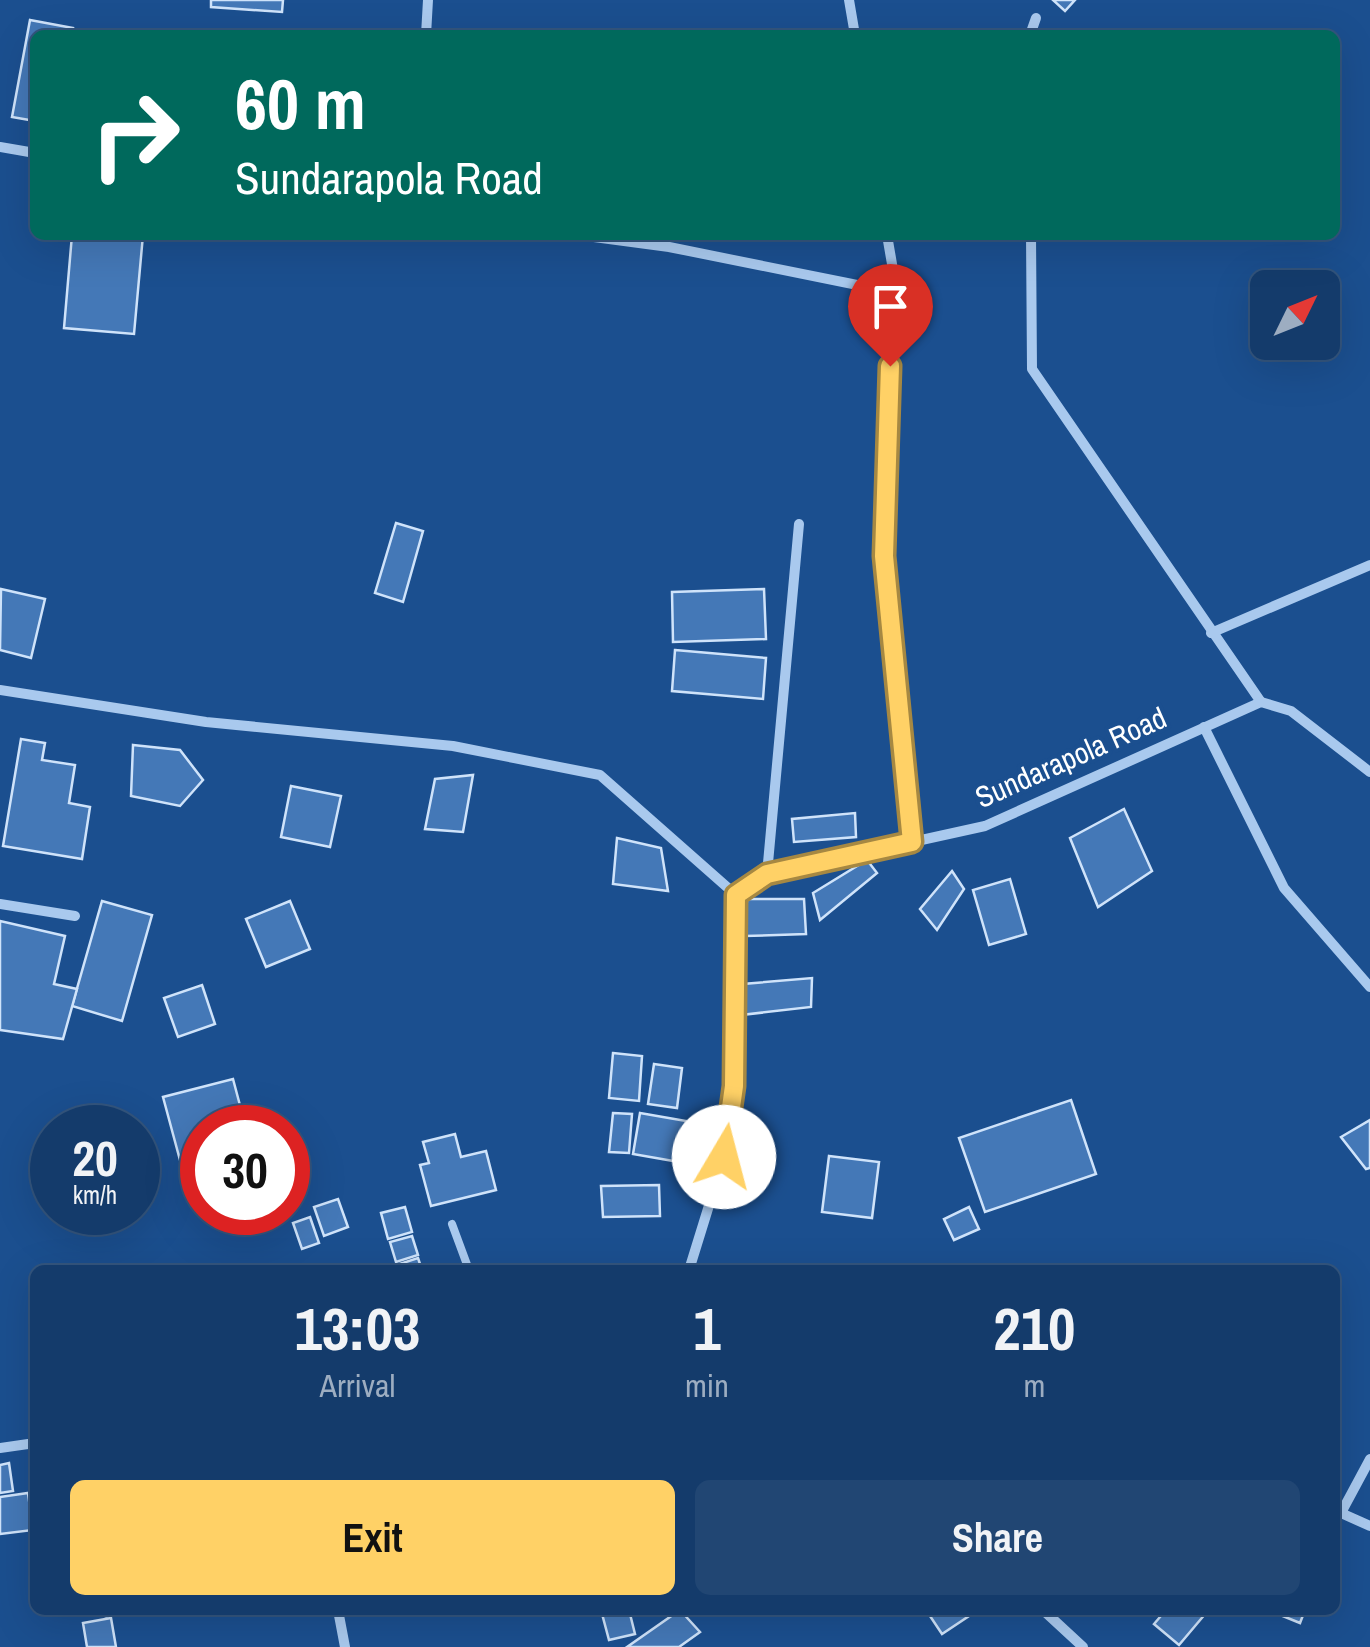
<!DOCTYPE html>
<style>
:root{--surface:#143b6b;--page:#214673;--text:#f1f3f6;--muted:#9dadc1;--line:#33557e;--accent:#ffd166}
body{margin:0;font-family:"Archivo Narrow",sans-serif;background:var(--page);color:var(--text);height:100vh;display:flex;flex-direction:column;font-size:38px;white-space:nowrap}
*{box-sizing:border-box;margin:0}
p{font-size:32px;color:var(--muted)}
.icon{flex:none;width:55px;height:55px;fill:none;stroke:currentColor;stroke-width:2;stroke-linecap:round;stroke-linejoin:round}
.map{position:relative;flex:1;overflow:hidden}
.side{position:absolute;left:30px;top:1265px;width:1310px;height:350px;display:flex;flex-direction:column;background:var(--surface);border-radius:15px;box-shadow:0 10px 40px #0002,0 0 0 2px var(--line)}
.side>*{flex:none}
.banner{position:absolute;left:30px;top:30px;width:1310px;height:210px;border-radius:15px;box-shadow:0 10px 40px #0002,0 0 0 2px var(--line);background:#00695c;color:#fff;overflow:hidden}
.needle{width:65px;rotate:47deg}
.controls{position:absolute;left:1250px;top:270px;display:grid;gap:20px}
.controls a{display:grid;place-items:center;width:90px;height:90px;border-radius:15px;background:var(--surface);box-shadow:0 10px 40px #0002,0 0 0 2px var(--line);font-size:50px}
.speed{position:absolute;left:30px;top:1105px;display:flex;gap:20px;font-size:50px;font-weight:700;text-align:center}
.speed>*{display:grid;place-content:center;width:130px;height:130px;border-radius:50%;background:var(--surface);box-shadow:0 10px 40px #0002,0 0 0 2px var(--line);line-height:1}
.speed small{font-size:25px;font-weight:400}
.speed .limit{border:15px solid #d22;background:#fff;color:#111}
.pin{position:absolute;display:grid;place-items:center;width:85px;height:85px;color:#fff;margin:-102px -42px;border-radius:50% 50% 50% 0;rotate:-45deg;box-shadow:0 0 10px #0007}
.pin .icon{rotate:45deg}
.me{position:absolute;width:110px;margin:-55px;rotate:8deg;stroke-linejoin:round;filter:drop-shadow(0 0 8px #0008)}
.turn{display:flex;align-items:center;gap:35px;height:210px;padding:0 40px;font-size:45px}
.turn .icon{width:130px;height:130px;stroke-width:2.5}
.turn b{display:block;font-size:70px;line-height:85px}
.eta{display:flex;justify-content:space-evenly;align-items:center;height:170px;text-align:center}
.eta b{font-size:60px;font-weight:700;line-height:70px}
.button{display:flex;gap:20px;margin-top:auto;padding:20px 40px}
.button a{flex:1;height:115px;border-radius:15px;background:var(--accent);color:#111;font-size:40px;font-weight:700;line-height:115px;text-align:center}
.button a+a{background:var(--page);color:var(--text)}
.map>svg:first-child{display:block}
.building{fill:#4478b7;stroke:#cfe3fa;stroke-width:2.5}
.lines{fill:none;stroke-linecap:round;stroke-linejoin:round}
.lane{stroke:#a9c9ee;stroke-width:8}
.street{stroke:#a9c9ee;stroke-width:10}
.route-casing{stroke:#a68842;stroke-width:25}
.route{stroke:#ffd166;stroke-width:18}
.labels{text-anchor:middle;stroke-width:8;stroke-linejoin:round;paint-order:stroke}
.street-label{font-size:30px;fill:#fff;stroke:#1b4f8f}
</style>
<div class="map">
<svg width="1370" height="1647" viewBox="0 0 1370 1647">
<rect width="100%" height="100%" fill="#1b4f8f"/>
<g class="building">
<path d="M211 0H283L282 12 211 7Z"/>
<path d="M1053 0H1075L1065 11Z"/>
<path d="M30 20 73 28 72 35H35V121L12 117Z"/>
<path d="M72 235H143L134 334 64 328Z"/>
<path d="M396 523 423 531 403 602 375 593Z"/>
<path d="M1 589 45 599 31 658 0 650Z"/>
<path d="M764 589 766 639 673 642 672 592Z"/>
<path d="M675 650 766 658 763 699 672 691Z"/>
<path d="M21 739 45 743 42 760 75 765 69 803 90 807 82 859 3 846Z"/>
<path d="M133 745 180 750 203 780 180 806 131 796Z"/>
<path d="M473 775 463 832 425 829 435 779Z"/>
<path d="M291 786 341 796 330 847 281 837Z"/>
<path d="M1124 809 1152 871 1098 907 1070 838Z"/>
<path d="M855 813 856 837 794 842 792 819Z"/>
<path d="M617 838 661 848 668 891 613 884Z"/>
<path d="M867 860 877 873 820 920 813 893Z"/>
<path d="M952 871 964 889 937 930 920 909Z"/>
<path d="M1010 879 1026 934 989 945 973 890Z"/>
<path d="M747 899H804L806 934 745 936Z"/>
<path d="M102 901 152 915 122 1021 72 1006Z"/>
<path d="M290 901 310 949 266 967 246 919Z"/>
<path d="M0 921 65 936 54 984 77 989 63 1039 0 1030Z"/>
<path d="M812 978 811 1007 741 1015 743 984Z"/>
<path d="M202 985 215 1024 178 1037 164 998Z"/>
<path d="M613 1053 642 1056 639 1101 609 1098Z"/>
<path d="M654 1064 682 1068 677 1108 648 1104Z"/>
<path d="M233 1079 246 1128H202V1170L184 1175 163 1097Z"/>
<path d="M1071 1100 1096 1174 985 1212 959 1138Z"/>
<path d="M613 1113 632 1114 629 1153 609 1152Z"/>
<path d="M640 1113 686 1121 679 1162 633 1154Z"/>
<path d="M1370 1120V1168L1366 1169 1341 1137Z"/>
<path d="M455 1134 461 1157 486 1151 496 1190 431 1206 420 1165 429 1163 423 1142Z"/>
<path d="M829 1156 879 1162 872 1218 822 1212Z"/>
<path d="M659 1185 660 1216 603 1217 601 1186Z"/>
<path d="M338 1199 348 1227 324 1236 314 1207Z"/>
<path d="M405 1207 412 1232 388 1239 381 1213Z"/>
<path d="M969 1207 979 1229 954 1240 944 1219Z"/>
<path d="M310 1217 319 1243 302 1249 293 1223Z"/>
<path d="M412 1236 418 1255 396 1262 390 1242Z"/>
<path d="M418 1258 422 1270H381Z"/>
<path d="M9 1463 13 1491 0 1493V1465Z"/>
<path d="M28 1493 33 1530 0 1534V1497Z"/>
<path d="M601 1610H629L635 1634 609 1640Z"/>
<path d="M680 1610 700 1632 679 1647H627Z"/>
<path d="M926 1610H974L975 1612 942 1634Z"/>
<path d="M1166 1610H1202L1206 1613 1179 1645 1154 1624Z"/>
<path d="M1268 1610H1305L1300 1623Z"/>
<path d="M111 1618 116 1647H87L83 1623Z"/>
</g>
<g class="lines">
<path class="lane" d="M452 1224 469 1270"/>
<g class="street">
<path d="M849 0 855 35"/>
<path d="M426 35 428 0"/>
<path d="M1030 35 1036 18"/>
<path d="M0 147 35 153"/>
<path d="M579 235 669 247 897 293"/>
<path d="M887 235 897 293 887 402 884 555 912 842"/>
<path d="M1031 235 1032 369 1261 702"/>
<path d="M1211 633 1370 565"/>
<path d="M0 690 206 722 453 746 600 775 736 895"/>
<path d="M1204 727 1284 888 1370 987"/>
<path d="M767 874 799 524"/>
<path d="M0 904 75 916"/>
<path d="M689 1270 724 1157 734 1086 736 895 767 874 985 826 1261 702 1291 711 1370 772"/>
<path d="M0 1448 35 1443"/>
<path d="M1370 1459 1341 1513 1370 1526"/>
<path d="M107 1610V1613"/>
<path d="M338 1610 345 1647"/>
<path d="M1043 1610 1083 1647"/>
</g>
</g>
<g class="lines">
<defs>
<path id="route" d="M724 1157 734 1086 736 895 767 874 912 842 884 556 890 366"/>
</defs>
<use href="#route" class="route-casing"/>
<use href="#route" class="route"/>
</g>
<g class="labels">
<g class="street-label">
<text transform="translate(1071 758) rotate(-24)" y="10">Sundarapola Road</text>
</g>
</g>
</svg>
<div class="controls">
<a><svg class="needle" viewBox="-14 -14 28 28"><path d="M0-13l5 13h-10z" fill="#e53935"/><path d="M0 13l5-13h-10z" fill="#9dadc1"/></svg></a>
</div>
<div class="speed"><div>20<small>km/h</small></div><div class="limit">30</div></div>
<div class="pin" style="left:890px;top:366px;background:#d93025"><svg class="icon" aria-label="arrive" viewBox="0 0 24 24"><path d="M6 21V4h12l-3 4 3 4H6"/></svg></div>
<svg class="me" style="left:724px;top:1157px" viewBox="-20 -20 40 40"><circle r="19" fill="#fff"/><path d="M0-13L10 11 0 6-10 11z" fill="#ffd166"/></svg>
<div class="banner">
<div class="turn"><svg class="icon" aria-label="right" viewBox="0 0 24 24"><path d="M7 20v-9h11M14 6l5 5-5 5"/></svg><div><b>60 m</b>Sundarapola Road</div></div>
</div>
<section class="side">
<div class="eta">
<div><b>13:03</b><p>Arrival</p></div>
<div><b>1</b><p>min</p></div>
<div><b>210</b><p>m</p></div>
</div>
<div class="button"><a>Exit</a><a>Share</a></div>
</section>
</div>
